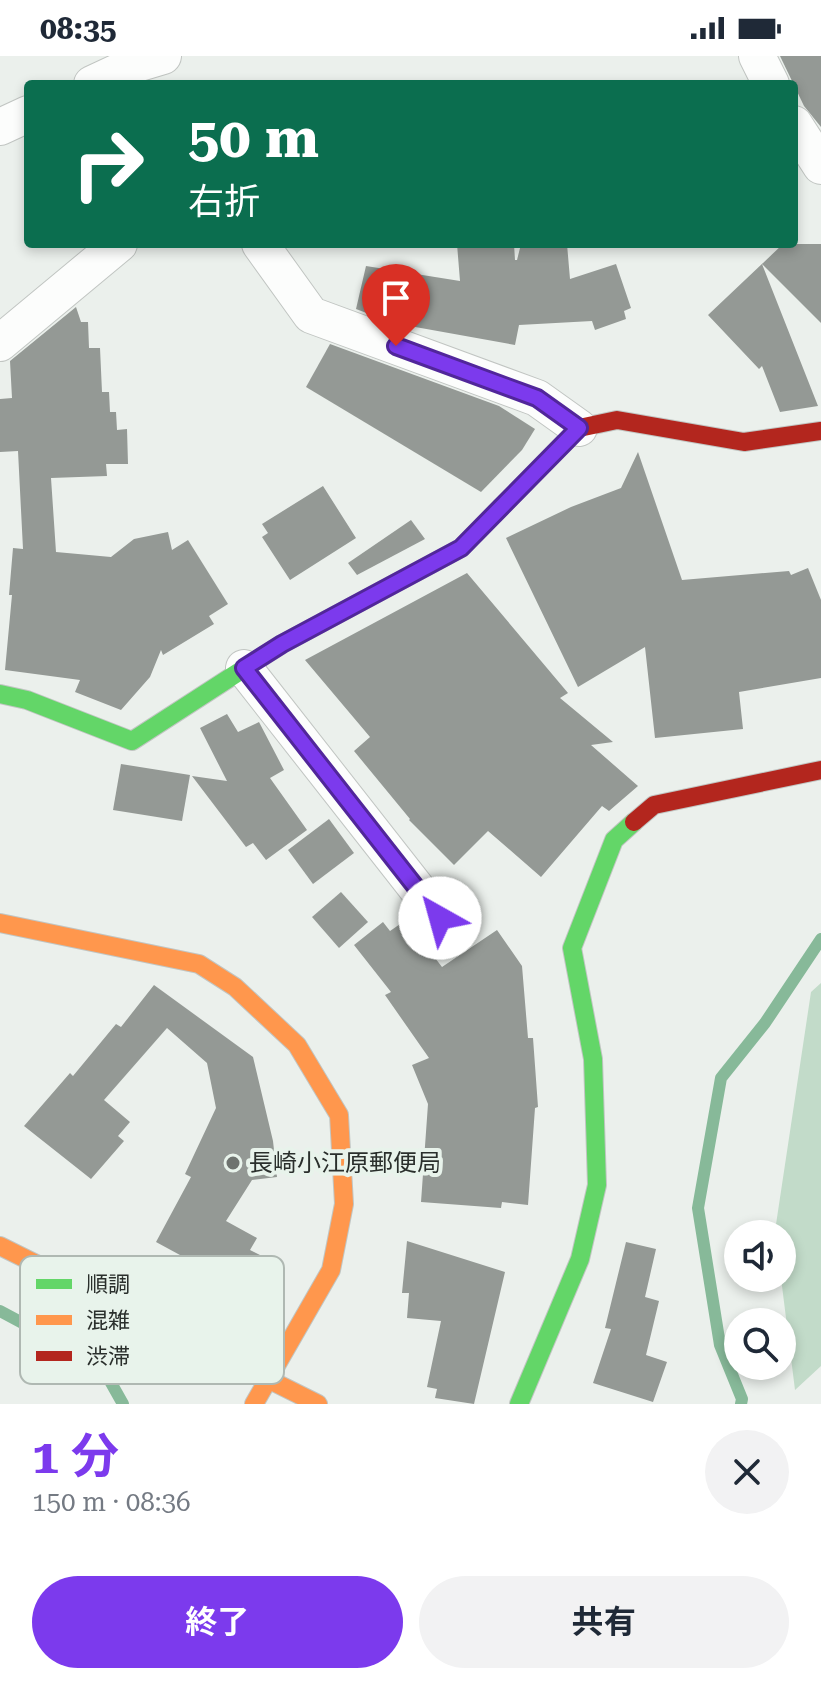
<!DOCTYPE html>
<html lang="ja">
<meta charset="utf-8">
<style>
:root{--surface:#fff;--page:#f2f2f3;--text:#1f2937;--muted:#747a83;--accent:#7c3aed}
body{margin:0;font-family:"Roboto Serif","Noto Sans JP",serif;background:var(--page);color:var(--text);height:100vh;display:flex;flex-direction:column;font-size:30px;white-space:nowrap}
*{box-sizing:border-box;margin:0}
p{font-size:26px;color:var(--muted)}
.icon{flex:none;width:44px;height:44px;fill:none;stroke:currentColor;stroke-width:2;stroke-linecap:round;stroke-linejoin:round}
.map{position:relative;height:1348px;overflow:hidden}
.sheet{display:flex;flex-direction:column;background:var(--surface);flex:1}
.sheet>*{flex:none}
.hud{position:absolute;left:24px;top:24px;width:774px;height:168px;border-radius:8px;box-shadow:0 4px 12px #0003;background:#0b6e4f;color:#fff;overflow:hidden}
.buttons{position:absolute;left:724px;top:1164px;display:grid;gap:16px}
.buttons a{display:grid;place-items:center;width:72px;height:72px;border-radius:50%;background:var(--surface);box-shadow:0 4px 12px #0003;font-size:40px}
.pin{position:absolute;display:grid;place-items:center;width:68px;height:68px;color:#fff;margin:-82px -34px;border-radius:50% 50% 50% 0;rotate:-45deg;box-shadow:0 0 8px #0007}
.pin .icon{rotate:45deg}
.me{position:absolute;width:88px;margin:-44px;rotate:322deg;stroke-linejoin:round;filter:drop-shadow(0 0 6px #0008)}
.turn{display:flex;align-items:center;gap:28px;height:168px;padding:0 32px;font-size:36px}
.turn .icon{width:104px;height:104px;stroke-width:2.5}
.turn b{display:block;font-size:56px;line-height:68px}
.round{display:grid;place-items:center;flex:none;width:84px;height:84px;border-radius:42px;background:var(--page)}
.headline{display:flex;align-items:center;justify-content:space-between;height:136px;padding:0 32px}
h1{font-size:48px;font-weight:700;line-height:60px;color:var(--accent)}
.action{display:flex;gap:16px;margin-top:auto;padding:16px 32px}
.action a{flex:1;height:92px;border-radius:48px;background:var(--accent);color:#fff;font-size:32px;font-weight:700;line-height:92px;text-align:center}
.action a+a{background:var(--page);color:var(--text)}
.status{display:flex;justify-content:space-between;align-items:center;height:56px;padding:0 40px;background:var(--surface);direction:ltr}
.status svg{height:22px;fill:currentColor}
.map>svg:first-child{display:block}
.green{fill:#c2dbc9}
.lines{fill:none;stroke-linecap:round;stroke-linejoin:round}
.stream{stroke:#87b999;stroke-width:12}
.building{fill:#949995}
.street-casing{stroke:#c1c5c2;stroke-width:38}
.fast-casing{stroke:#c1c5c2;stroke-width:20}
.slow-casing{stroke:#c1c5c2;stroke-width:20}
.jam-casing{stroke:#c1c5c2;stroke-width:20}
.street{stroke:#fcfdfc;stroke-width:36}
.fast{stroke:#63d668;stroke-width:18}
.slow{stroke:#ff974d;stroke-width:18}
.jam{stroke:#b3261e;stroke-width:18}
.route-casing{stroke:#51269a;stroke-width:20}
.route{stroke:#7c3aed;stroke-width:14}
.poi-dot{fill:#6e736f;stroke:#e8f3eb;stroke-width:3}
.labels{text-anchor:middle;stroke-width:8;stroke-linejoin:round;paint-order:stroke}
.poi-label{font-size:24px;fill:#2a2f2c;stroke:#e8f3eb;text-anchor:start}
.key{fill:#e8f3eb;stroke:#afb8b2;stroke-width:2}
.key-label{font-size:22px;fill:#2a2f2c}
</style>
<div class="status"><b>08:35</b><svg viewBox="0 0 49 12"><path d="M0 12V9h3v3zM5 12V6h3v6zM10 12V3h3v9zM15 12V0h3v12zM26 1h20v11H26zM47 4h2v5h-2z"/></svg></div>
<div class="map">
<svg width="821" height="1348" viewBox="0 0 821 1348">
<rect width="100%" height="100%" fill="#ebf0ec"/>
<path class="green" d="M821 927V1310L795 1334 781 1222 782 1178H775V1175L811 936Z"/>
<g class="lines">
<g class="stream">
<path d="M0 1255 101 1309 123 1348"/>
<path d="M741 1348 742 1343 720 1289 698 1152 721 1022 765 967 821 883"/>
</g>
</g>
<g class="building">
<path d="M780 0H821V71L804 50Z"/>
<path d="M457 188H514L515 204H517L521 188H567L570 223 616 208 631 252 624 255 626 263 595 274 592 265 519 269 515 289 393 267 356 253 366 210 460 225Z"/>
<path d="M783 188H821V267L762 208 818 350 780 356 762 310 759 313 708 259Z"/>
<path d="M76 251 81 266H88L89 292H100L102 336H109L110 356H116L117 374 127 373 128 408H106L107 420 51 422 56 496 111 501 134 483 168 476 172 494 188 484 228 548 209 560 214 568 163 599 161 594 150 621 121 654 75 636 80 624 5 614 12 539H9L13 492 23 493 18 395 0 396V343L12 342 10 305Z"/>
<path d="M330 288 499 350 535 373 522 394 481 436 306 331Z"/>
<path d="M638 396 682 524 789 515 791 519 808 512 821 544V622L739 636 743 673 655 682 645 591 578 631 506 482 571 451 621 432Z"/>
<path d="M323 430 356 482 290 524 262 481 268 477 262 468Z"/>
<path d="M411 464 425 483 357 519 348 507Z"/>
<path d="M467 517 568 637 560 642 613 686 591 689 638 730 609 755 602 750 541 821 488 775 454 809 409 764 410 763 354 695 370 681 305 604Z"/>
<path d="M227 658 238 676 259 666 284 714 270 722 307 774 266 804 253 787 246 791 192 720 227 725 200 672Z"/>
<path d="M121 708 190 719 182 765 113 754Z"/>
<path d="M329 763 354 797 313 828 288 794Z"/>
<path d="M341 836 368 866 339 892 312 861Z"/>
<path d="M406 864 442 911 497 874 522 910 528 982H533L538 1051 535 1052 528 1149 502 1146 501 1152 421 1146 428 1048 412 1009 429 1002 385 939 391 936 354 889 383 866 390 875Z"/>
<path d="M154 929 253 1001 273 1085 277 1121 252 1124 226 1165 257 1182 250 1194 260 1199 245 1226 218 1212 215 1218 156 1186 191 1121 185 1118 216 1052 207 1007 167 972 104 1044 130 1066 118 1080 124 1085 91 1123 24 1070 70 1017 73 1020 116 968 121 971Z"/>
<path d="M407 1185 505 1216 474 1348 435 1342 437 1333 427 1331 441 1265 407 1262 409 1237H402Z"/>
<path d="M626 1186 656 1193 645 1241 659 1245 646 1299 667 1306 653 1346 593 1327 611 1273 605 1272Z"/>
</g>
<g class="lines">
<defs>
<g id="street">
<path d="M757 0 771 28"/>
<path d="M92 28 133 9 163 0"/>
<path d="M794 68 821 110"/>
<path d="M0 71 28 58"/>
<path d="M260 188 311 259 537 342 579 372"/>
<path d="M0 287 119 188"/>
<path d="M244 612 440 862"/>
</g>
<g id="fast">
<path d="M0 638 27 644 132 685 282 588 461 492 501 451"/>
<path d="M519 1348 580 1203 597 1129 593 1003 572 892 614 784 634 766"/>
</g>
<g id="slow">
<path d="M0 867 199 908 235 931 297 989 339 1059 344 1148 331 1214 254 1348"/>
<path d="M0 1190 318 1348"/>
</g>
<g id="jam">
<path d="M501 451 579 372 617 364 744 386 821 375"/>
<path d="M634 766 654 749 821 714"/>
</g>
</defs>
<use href="#street" class="street-casing"/>
<use href="#fast" class="fast-casing"/>
<use href="#slow" class="slow-casing"/>
<use href="#jam" class="jam-casing"/>
<use href="#street" class="street"/>
<use href="#fast" class="fast"/>
<use href="#slow" class="slow"/>
<use href="#jam" class="jam"/>
</g>
<g class="lines">
<defs>
<path id="route" d="M396 290 537 342 579 372 461 492 282 588 244 612 440 862"/>
</defs>
<use href="#route" class="route-casing"/>
<use href="#route" class="route"/>
</g>
<circle class="poi-dot" cx="233" cy="1107" r="8"/>
<g class="labels">
<g class="poi-label">
<text x="249" y="1115">長崎小江原郵便局</text>
</g>
</g>
<rect x="20" y="1200" width="264" height="128" rx="12" class="key"/>
<rect x="36" y="1223" width="36" height="10" fill="#63d668"/>
<rect x="36" y="1259" width="36" height="10" fill="#ff974d"/>
<rect x="36" y="1295" width="36" height="10" fill="#b3261e"/>
<g class="key-label">
<text x="86" y="1236">順調</text>
<text x="86" y="1272">混雑</text>
<text x="86" y="1308">渋滞</text>
</g>
</svg>
<div class="buttons">
<a><svg class="icon" aria-label="sound" viewBox="0 0 24 24"><path d="M4 9h4l5-4v14l-5-4H4zM17 9q2 3 0 6"/></svg></a>
<a><svg class="icon" aria-label="search" viewBox="0 0 24 24"><circle cx="10" cy="10" r="6"/><path d="M15 15l6 6"/></svg></a>
</div>
<div class="pin" style="left:396px;top:290px;background:#d93025"><svg class="icon" aria-label="arrive" viewBox="0 0 24 24"><path d="M6 21V4h12l-3 4 3 4H6"/></svg></div>
<svg class="me" style="left:440px;top:862px" viewBox="-20 -20 40 40"><circle r="19" fill="#fff"/><path d="M0-13L10 11 0 6-10 11z" fill="#7c3aed"/></svg>
<div class="hud">
<div class="turn"><svg class="icon" aria-label="right" viewBox="0 0 24 24"><path d="M7 20v-9h11M14 6l5 5-5 5"/></svg><div><b>50 m</b>右折</div></div>
</div>
</div>
<section class="sheet">
<div class="headline"><div><h1>1 分</h1><p>150 m · 08:36</p></div><a class="round"><svg class="icon" aria-label="close" viewBox="0 0 24 24"><path d="M6 6l12 12M18 6L6 18"/></svg></a></div>
<div class="action"><a>終了</a><a>共有</a></div>
</section>
